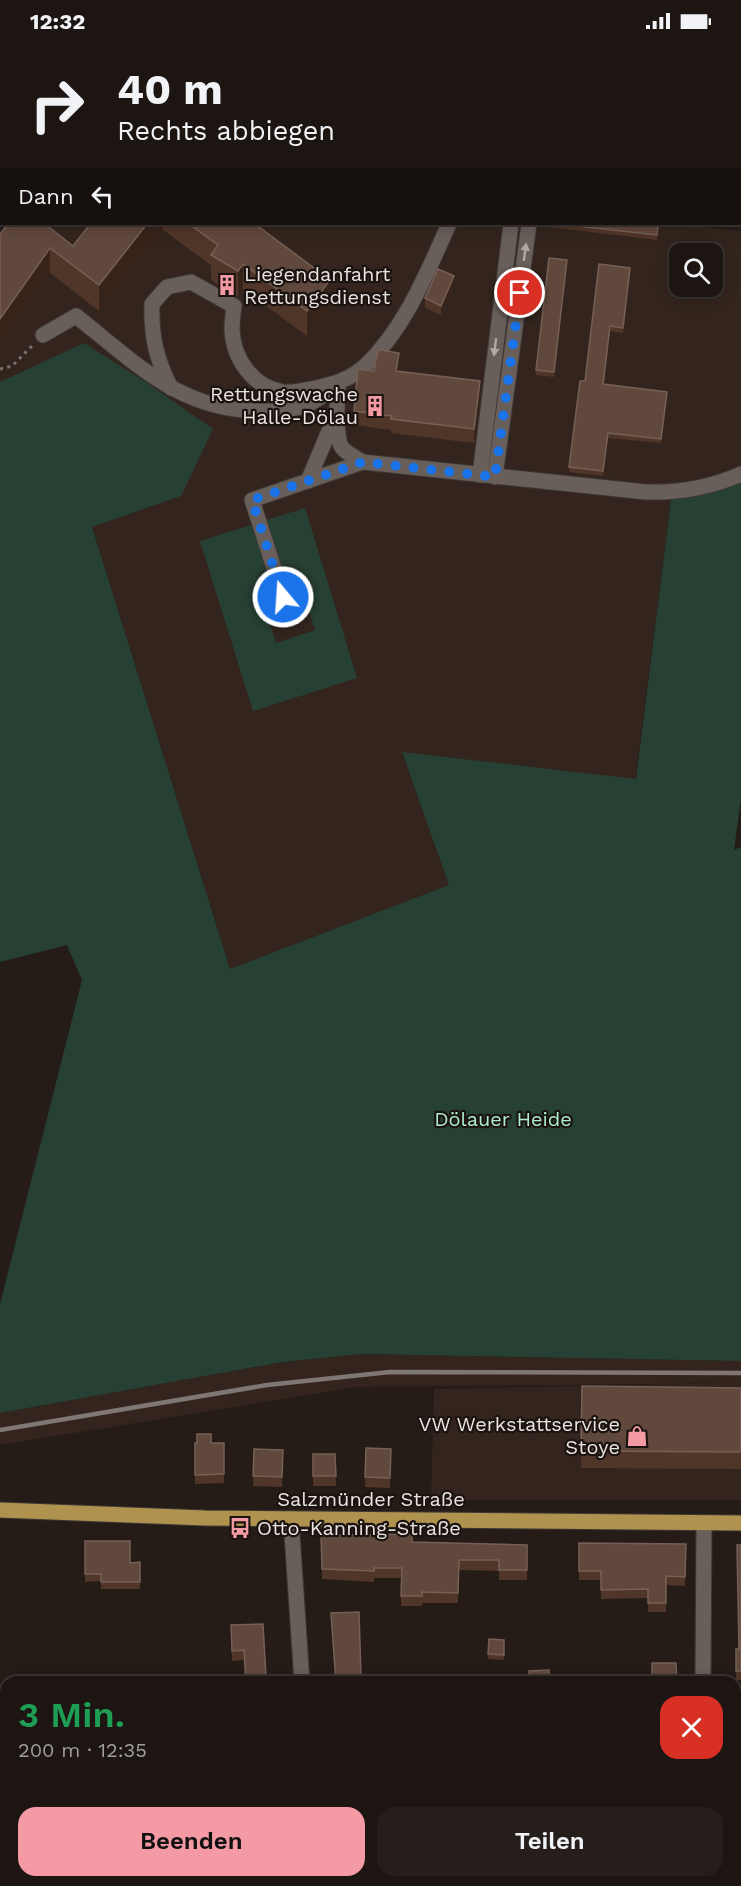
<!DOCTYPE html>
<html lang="de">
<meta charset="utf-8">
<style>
:root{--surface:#1c1512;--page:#251e1b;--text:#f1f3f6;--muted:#a09f9f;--line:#3a3432;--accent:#f49aa4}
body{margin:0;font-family:"Work Sans",sans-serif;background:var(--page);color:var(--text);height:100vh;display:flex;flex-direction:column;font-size:22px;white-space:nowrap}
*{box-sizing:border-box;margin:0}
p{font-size:20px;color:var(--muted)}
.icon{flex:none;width:33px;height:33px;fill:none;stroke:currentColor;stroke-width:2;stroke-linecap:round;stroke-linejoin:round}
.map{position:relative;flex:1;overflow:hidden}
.side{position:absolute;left:0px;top:1634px;width:741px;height:212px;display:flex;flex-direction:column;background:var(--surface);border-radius:18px 18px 0 0;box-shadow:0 3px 15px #0003,0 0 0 2px var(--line)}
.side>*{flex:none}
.hud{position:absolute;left:0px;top:0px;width:741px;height:183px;box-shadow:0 3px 15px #0003,0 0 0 2px var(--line);background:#1c1512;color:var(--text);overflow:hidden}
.fabs{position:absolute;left:669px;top:201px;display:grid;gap:12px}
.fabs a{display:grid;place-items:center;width:54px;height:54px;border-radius:12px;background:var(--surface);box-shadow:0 3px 15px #0003,0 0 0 2px var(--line);font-size:30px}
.pin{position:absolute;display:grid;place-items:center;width:51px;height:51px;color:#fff;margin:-26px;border:3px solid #fff;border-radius:50%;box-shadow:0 2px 6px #0007}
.me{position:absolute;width:66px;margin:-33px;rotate:342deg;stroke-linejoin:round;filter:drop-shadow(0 0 4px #0008)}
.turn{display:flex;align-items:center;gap:21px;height:126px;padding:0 18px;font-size:27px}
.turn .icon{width:78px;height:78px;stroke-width:2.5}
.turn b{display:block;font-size:42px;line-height:51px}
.then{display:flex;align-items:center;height:57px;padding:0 18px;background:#0003;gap:12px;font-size:22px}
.round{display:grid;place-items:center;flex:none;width:63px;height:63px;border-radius:18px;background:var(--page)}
.summary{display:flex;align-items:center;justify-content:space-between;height:102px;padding:0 18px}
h1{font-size:36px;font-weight:600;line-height:45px;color:#1e9e55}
.action{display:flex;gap:12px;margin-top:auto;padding:12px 18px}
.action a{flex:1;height:69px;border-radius:18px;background:var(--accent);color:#111;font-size:24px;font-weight:600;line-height:69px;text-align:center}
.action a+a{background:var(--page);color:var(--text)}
.status{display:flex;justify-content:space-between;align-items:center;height:42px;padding:0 30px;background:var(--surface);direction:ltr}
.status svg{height:16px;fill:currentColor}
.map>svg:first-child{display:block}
.built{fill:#33251e;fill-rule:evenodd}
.green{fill:#274034;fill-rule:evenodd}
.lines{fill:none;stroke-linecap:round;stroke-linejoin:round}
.minor-casing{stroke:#3e3835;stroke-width:17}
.major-casing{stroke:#3e3835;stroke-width:17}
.path{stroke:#7a726e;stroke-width:3;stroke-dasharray:3 4.5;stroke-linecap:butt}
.minor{stroke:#685e5a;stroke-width:15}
.major{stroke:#b0924f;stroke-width:15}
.rail{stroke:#7f7773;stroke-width:4.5}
.wall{fill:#503529}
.shaded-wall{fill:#38231a}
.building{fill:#60483d;stroke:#766056;stroke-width:1.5}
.oneway{fill:#b0a8a4}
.route{stroke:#1a73e8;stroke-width:10;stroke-dasharray:0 18}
.labels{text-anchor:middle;stroke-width:4.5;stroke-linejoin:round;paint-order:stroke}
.poi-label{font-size:20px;fill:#eae4e1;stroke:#1b130f;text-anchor:start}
.park-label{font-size:20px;fill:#adeecf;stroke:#1b130f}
.street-label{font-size:20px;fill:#eae4e1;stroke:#1b130f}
</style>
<div class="status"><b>12:32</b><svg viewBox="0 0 49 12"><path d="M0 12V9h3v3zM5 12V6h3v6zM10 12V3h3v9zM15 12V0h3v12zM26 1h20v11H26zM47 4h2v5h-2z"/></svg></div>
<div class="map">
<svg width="741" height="1844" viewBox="0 0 741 1844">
<rect width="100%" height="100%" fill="#251c18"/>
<g class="built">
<path d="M0 0H512L2 2 1 144Z"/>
<path d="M9 182H671L741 189V432L672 451 635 740 402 711 450 843 230 927 92 485 181 454 0 340V194ZM680 212H712V244H680Z"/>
<path d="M362 1312 741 1319V1458H431L434 1347 738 1341 357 1345 0 1403V1371L283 1320Z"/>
</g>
<g class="green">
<path d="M0 0H134V1L2 2 1 132Z"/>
<path d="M84 301 147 341 213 387 181 454 92 485 230 927 449 843 402 710 636 737 672 451 741 432V756L734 808 741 805V1319L362 1312 283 1320 0 1371V1262L82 938 67 903 0 920V340Z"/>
<path d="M305 466 357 636 253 669 200 499ZM302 548 315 588 276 601 264 561Z"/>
</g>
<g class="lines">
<defs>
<g id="minor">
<path d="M490 2V0"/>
<path d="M647 2 648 0"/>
<path d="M740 71H741"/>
<path d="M43 293 76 274C137 322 181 370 264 369 299 368 310 366 336 343"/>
<path d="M171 346C156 317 151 294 152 262L167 245 191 240 234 264C233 272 232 280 232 287 233 317 253 345 283 350 294 351 305 348 315 346 334 342 351 337 365 324 405 286 427 231 449 182"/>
<path d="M337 376C339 405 336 405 363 420"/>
<path d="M480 433 511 182"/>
<path d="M495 435 529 182"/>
<path d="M308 439 337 370 338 341"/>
<path d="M283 554 252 458 363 420 646 450C680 451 709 446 741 432"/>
<path d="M291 1477 302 1640"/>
<path d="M703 1640 704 1481"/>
<path d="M735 1780H741"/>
<path d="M314 1839V1844"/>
<path d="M700 1844V1839"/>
</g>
<path id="major" d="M0 1468 205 1476 741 1481"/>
</defs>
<use href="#minor" class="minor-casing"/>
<use href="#major" class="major-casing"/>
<g class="path">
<path d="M177 2V0"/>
<path d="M0 52H2"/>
<path d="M0 130 2 132"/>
<path d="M0 327 12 324 33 303"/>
</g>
<use href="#minor" class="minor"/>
<use href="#major" class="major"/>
<path class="rail" d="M0 1388 267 1343 390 1330 741 1331"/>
</g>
<g class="wall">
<rect x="595" y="0" width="25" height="2"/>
<path d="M90 182H255L330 263 307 294 243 247 238 255 211 238V223L163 188 99 269 0 192 73 204Z"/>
<path d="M541 182H659L657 198 541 184Z"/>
<path d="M567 222 554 335 536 333V328Z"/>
<path d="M630 231 623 291 610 289 604 342 667 355 661 401 608 396 603 434 569 430V425L585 339Z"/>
<path d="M454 244 441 273 425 266V256Z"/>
<path d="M399 324 398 330 480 353 474 401 391 391V388L354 383V369L374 329Z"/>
<path d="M582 1344 741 1346V1427L581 1426Z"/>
<path d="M195 1401H224V1441L195 1442Z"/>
<path d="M366 1406 391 1407 390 1446 365 1445Z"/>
<path d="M254 1407 283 1408 282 1445 253 1444Z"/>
<path d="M313 1412H335L336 1444H313Z"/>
<path d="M321 1493 412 1500 527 1503V1538H499V1529L459 1528 458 1561H422V1564H401V1536H374V1540L322 1537Z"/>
<path d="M85 1499 130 1521 140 1520V1547H101V1539L85 1540Z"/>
<path d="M579 1501 686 1502 685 1544 666 1543V1570H648V1556L601 1557V1538H579Z"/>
<path d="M741 1503V1638H736V1607H738Z"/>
<path d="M231 1583 266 1635 274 1640H245L244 1618 232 1619Z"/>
<path d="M489 1597 504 1598V1618L488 1617Z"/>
<path d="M735 1686H741V1756L735 1755Z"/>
<path d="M735 1800H741V1842H729V1839H735Z"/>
<rect x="475" y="1839" width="65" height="5"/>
<rect x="598" y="1839" width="24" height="5"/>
<rect x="650" y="1839" width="25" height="5"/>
</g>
<g class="shaded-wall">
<path d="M147 182H163V188L99 269V243Z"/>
<path d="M50 206V231L0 302V277Z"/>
<path d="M567 218V222L554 335V330Z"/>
<path d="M243 222V247L238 255V229Z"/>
<path d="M454 234V244L441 273V264Z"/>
<path d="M330 238V263L307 294V269Z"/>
<path d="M399 311V324L396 343V329Z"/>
<path d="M480 339V353L474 401V387Z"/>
</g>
<g class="building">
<rect x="190" y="0" width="232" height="2"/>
<rect x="512" y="0" width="22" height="2"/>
<rect x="676" y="0" width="49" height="2"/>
<path d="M8 182H45L73 204 90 182H147L99 243 50 206 0 277V192Z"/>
<path d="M189 182H255L330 238 307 269 243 222 238 229 211 213 218 203Z"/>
<path d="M558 182H658L657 193Z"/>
<path d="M549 216 567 218 554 330 536 328Z"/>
<path d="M599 222 630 226 623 286 610 284 603 342 667 350 661 397 608 391 603 429 569 425 580 339H585Z"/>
<path d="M438 227 454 234 441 264 425 256Z"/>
<path d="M380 308 399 311 396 329 480 339 474 387 391 377 392 374 354 369 358 327 374 329 377 312Z"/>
<path d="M582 1344 741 1346V1410L581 1409Z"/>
<path d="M197 1392H211V1401H224V1432L195 1433V1401H197Z"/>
<path d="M366 1406 391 1407 390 1436 365 1435Z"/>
<path d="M254 1407 283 1408 282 1435 253 1434Z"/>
<path d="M313 1412H335L336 1434H313Z"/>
<path d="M412 1492V1500L527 1503V1528H499V1518H459L458 1551 422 1550V1554H401L402 1526H374V1529L322 1527 321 1493Z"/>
<path d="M85 1499H130V1521L140 1520V1540H101V1532H85Z"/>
<path d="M579 1501 686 1502 685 1535 666 1534V1561H648V1547L601 1548V1529H579Z"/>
<path d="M737 1503H741V1629H736V1607H739Z"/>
<path d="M359 1570 361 1634 364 1633V1640H336L331 1571Z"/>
<path d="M263 1582 266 1635 274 1634V1640H246L244 1608 232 1609 231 1583Z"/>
<path d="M489 1597 504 1598V1613L488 1612Z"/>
<path d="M652 1621H676L677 1640H652Z"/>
<path d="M549 1628V1640H529V1629Z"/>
<rect x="735" y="1686" width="6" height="60"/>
<rect x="735" y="1800" width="6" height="33"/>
<path d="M476 1839H540V1842L512 1844H476Z"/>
</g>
<defs><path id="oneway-solid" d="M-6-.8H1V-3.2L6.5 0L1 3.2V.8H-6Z" transform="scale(1.5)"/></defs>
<g class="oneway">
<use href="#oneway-solid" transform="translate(525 210) rotate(-82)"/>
<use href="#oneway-solid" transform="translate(495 305) rotate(97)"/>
</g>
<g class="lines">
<path class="route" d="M283 555 252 458 363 420 495 435 520 251"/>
</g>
<defs>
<symbol id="building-bare" viewBox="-9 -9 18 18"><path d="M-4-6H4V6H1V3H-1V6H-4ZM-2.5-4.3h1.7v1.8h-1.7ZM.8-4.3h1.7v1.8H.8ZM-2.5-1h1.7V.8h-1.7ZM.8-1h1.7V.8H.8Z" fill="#f49aa4" stroke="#1b130f" stroke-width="2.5" paint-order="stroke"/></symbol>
<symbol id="shop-bare" viewBox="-9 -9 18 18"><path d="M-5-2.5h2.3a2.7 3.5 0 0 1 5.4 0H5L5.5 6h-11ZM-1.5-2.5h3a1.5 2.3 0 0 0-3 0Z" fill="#f49aa4" stroke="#1b130f" stroke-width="2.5" paint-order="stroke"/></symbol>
<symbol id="bus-bare" viewBox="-9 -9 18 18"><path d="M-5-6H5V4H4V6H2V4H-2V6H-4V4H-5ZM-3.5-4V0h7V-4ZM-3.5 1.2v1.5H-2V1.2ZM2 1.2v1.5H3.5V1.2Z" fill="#f49aa4" stroke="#1b130f" stroke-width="2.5" paint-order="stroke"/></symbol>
</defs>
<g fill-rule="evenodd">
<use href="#building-bare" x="212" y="228" width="30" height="30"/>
<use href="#building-bare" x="360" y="349" width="30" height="30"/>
<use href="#shop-bare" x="622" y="1379" width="30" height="30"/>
<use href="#bus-bare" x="225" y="1471" width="30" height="30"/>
</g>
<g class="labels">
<g class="poi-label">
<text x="244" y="239">Liegendanfahrt<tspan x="244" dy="23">Rettungsdienst</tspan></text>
<text x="358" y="359" text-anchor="end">Rettungswache<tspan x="358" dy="23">Halle-Dölau</tspan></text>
<text x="620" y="1389" text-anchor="end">VW Werkstattservice<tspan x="620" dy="23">Stoye</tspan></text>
<text x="257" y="1493">Otto-Kanning-Straße</text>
</g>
<g class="park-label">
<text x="503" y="1084">Dölauer Heide</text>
</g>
<g class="street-label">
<text x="371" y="1464">Salzmünder Straße</text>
</g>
</g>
</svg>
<div class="fabs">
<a><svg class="icon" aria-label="search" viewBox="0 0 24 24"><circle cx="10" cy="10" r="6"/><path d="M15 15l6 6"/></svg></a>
</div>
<div class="pin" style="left:520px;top:251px;background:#d93025"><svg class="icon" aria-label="arrive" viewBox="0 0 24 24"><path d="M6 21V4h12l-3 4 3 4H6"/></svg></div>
<svg class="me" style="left:283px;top:555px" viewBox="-20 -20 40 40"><circle r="17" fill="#1a73e8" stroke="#fff" stroke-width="3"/><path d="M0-11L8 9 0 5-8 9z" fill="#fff"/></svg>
<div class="hud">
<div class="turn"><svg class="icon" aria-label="right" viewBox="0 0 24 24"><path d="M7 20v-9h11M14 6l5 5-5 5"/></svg><div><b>40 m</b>Rechts abbiegen</div></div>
<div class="then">Dann<svg class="icon" aria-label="left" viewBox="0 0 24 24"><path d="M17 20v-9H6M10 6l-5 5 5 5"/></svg></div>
</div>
<section class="side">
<div class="summary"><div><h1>3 Min.</h1><p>200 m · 12:35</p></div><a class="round" style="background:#d93025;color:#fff"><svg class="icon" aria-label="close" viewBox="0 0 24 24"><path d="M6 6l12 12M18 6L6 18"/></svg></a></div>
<div class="action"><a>Beenden</a><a>Teilen</a></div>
</section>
</div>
